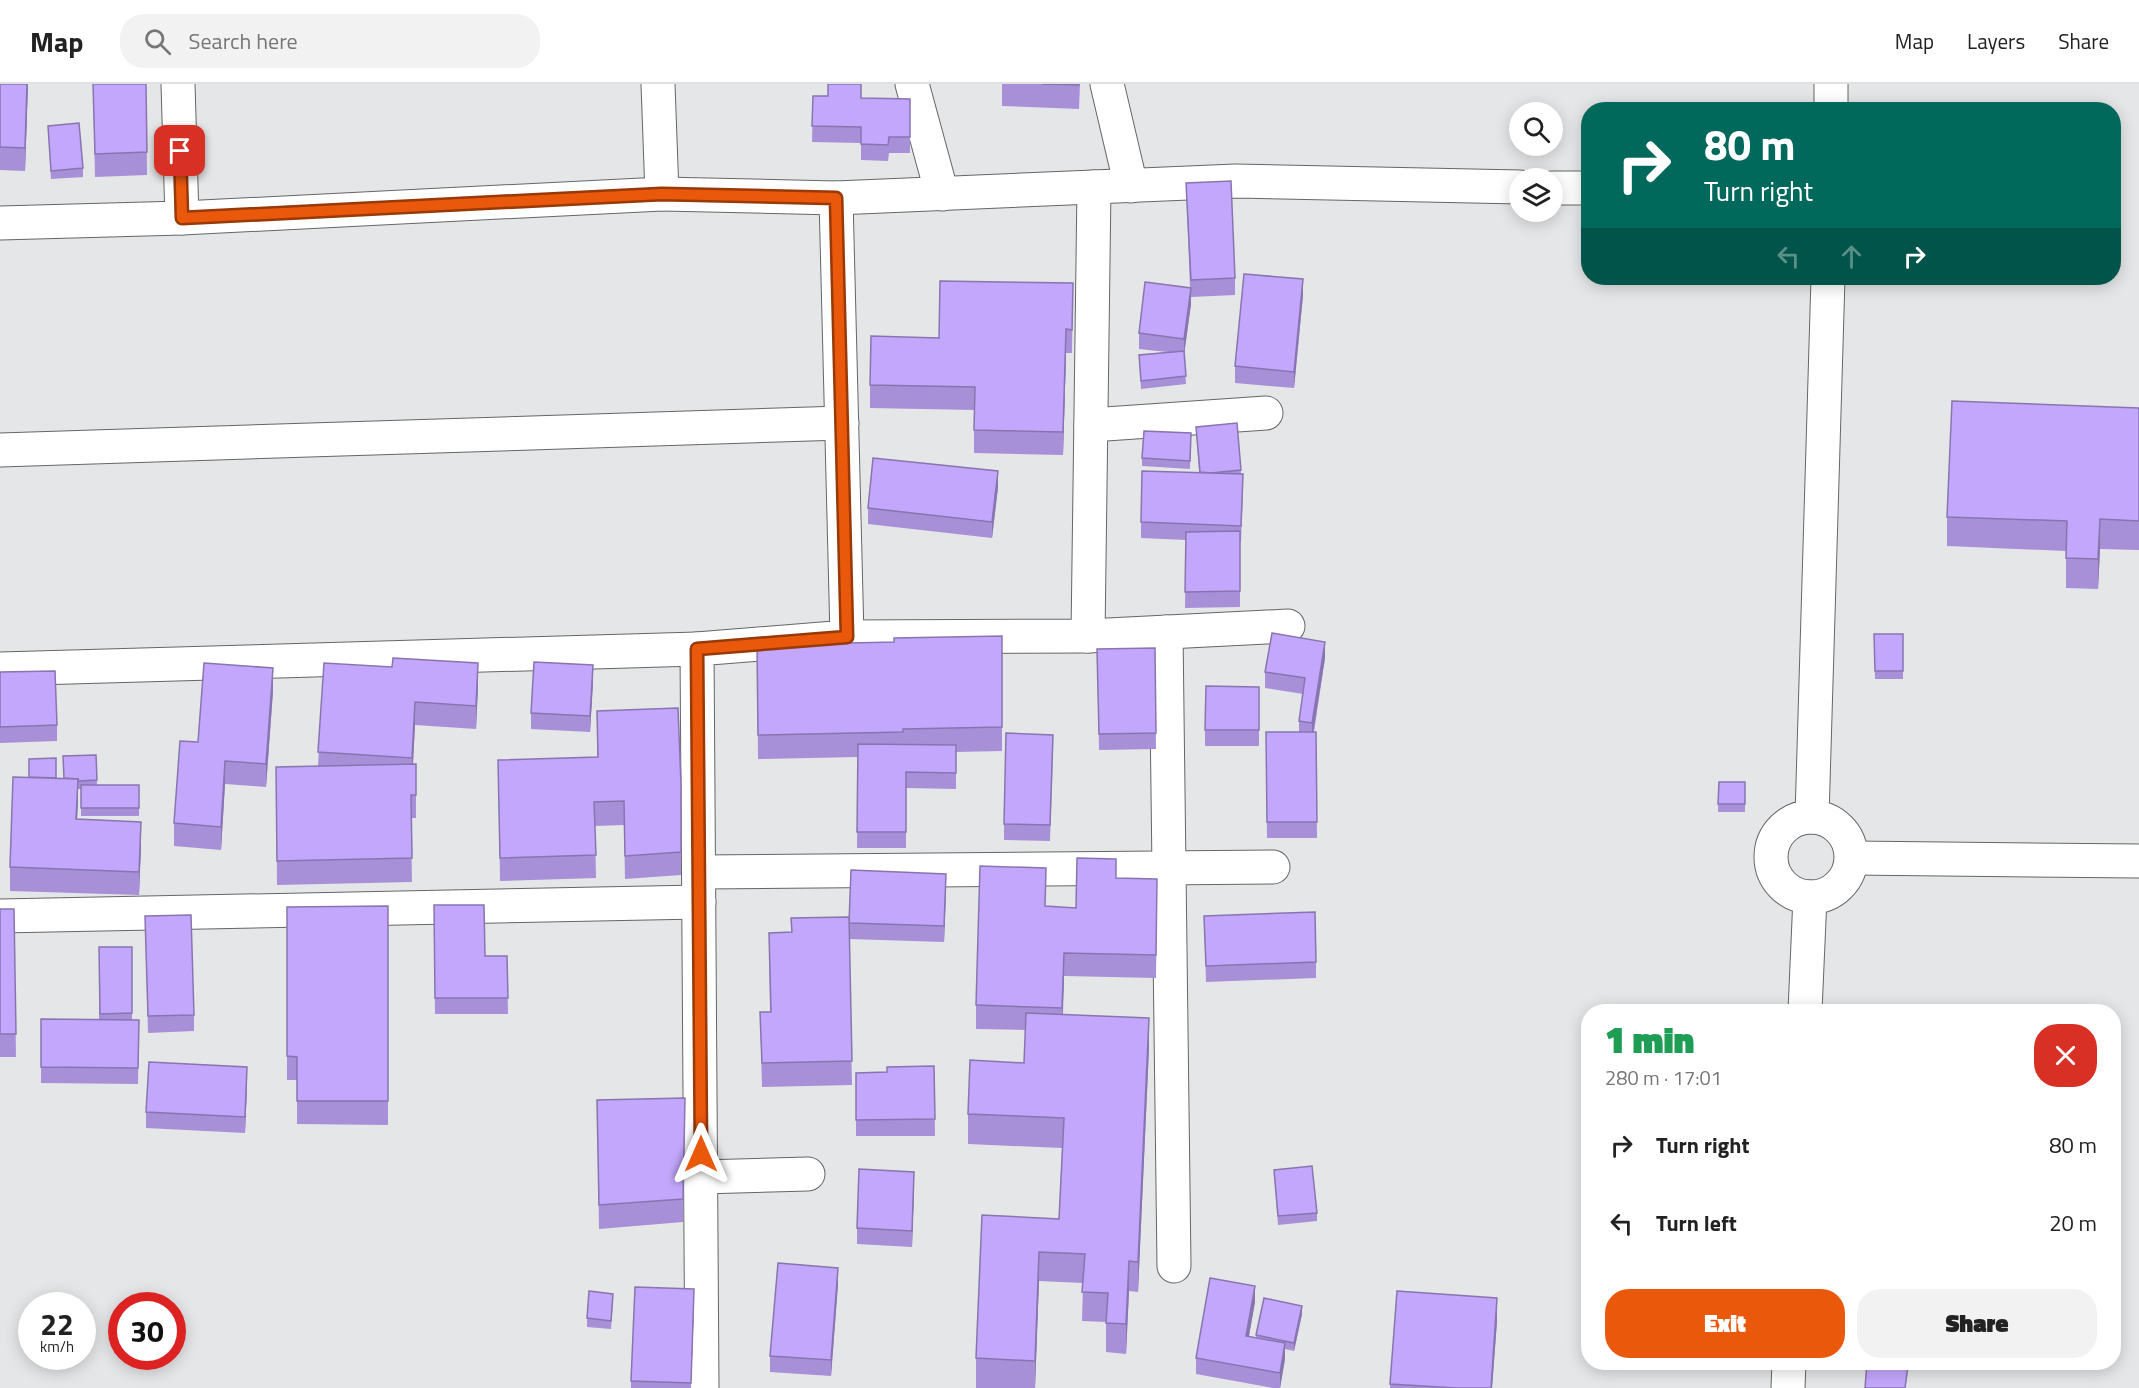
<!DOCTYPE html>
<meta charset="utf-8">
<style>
:root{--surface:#fff;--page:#f2f2f2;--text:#222;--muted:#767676;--line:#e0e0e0;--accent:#ea580c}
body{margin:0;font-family:"Titillium Web",sans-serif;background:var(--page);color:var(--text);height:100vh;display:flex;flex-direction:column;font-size:22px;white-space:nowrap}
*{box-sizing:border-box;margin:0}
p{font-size:20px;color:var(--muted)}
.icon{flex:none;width:33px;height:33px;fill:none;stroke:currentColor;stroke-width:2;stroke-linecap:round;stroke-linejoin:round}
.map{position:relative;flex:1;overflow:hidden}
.details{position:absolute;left:1581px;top:920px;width:540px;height:366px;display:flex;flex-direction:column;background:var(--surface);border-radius:24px;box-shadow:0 3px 15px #0003}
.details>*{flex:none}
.top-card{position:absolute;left:1581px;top:18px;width:540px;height:183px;border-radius:24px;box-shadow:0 3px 15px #0003;background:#00695c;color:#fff;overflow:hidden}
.fabs{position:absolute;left:1509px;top:18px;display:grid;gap:12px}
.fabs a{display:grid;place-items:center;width:54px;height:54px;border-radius:50%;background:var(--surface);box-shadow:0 3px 15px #0003;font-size:30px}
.speed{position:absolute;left:18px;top:1208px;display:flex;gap:12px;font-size:30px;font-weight:700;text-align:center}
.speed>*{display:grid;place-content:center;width:78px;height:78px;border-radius:50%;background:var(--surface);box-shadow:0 3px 15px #0003;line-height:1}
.speed small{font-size:15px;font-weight:400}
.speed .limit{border:9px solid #d22;background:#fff;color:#111}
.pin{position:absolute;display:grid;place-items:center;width:51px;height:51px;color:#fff;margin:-26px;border-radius:12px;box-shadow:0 3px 9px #0006}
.me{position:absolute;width:66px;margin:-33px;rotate:0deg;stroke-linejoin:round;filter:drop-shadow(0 0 4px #0008)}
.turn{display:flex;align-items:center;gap:21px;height:126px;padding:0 24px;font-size:27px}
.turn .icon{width:78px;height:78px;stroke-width:2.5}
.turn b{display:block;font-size:42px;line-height:51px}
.lanes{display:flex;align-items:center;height:57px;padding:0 24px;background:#0003;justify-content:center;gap:30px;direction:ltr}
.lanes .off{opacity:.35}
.round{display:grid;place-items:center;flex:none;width:63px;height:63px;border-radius:24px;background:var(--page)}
.overview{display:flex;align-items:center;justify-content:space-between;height:102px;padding:0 24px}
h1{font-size:36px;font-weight:800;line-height:45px;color:#1e9e55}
.cta{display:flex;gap:12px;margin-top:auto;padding:12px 24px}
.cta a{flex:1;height:69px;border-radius:24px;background:var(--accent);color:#fff;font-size:24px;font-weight:800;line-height:69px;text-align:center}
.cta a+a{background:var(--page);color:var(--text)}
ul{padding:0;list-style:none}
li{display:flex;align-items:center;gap:18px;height:78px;padding:0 24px}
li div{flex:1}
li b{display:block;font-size:22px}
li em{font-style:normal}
header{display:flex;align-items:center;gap:36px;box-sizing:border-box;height:84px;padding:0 30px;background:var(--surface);border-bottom:2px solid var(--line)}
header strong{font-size:28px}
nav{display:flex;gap:33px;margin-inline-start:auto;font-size:21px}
.search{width:420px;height:54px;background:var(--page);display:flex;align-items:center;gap:15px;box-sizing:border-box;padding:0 21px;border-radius:24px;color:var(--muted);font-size:22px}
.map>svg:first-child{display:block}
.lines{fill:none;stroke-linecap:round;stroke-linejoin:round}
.minor-casing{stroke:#656667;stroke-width:35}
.minor{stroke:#fff;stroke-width:33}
.wall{fill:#a890d9}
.shaded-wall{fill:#8875b0}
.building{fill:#c3a7fc;stroke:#8875b0;stroke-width:1.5}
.route-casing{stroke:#983908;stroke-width:15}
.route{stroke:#ea580c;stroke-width:10}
</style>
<header>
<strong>Map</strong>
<div class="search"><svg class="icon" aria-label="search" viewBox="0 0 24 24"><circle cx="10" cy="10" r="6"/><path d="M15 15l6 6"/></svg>Search here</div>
<nav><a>Map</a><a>Layers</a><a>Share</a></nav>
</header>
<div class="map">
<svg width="2139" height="1304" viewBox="0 0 2139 1304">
<rect width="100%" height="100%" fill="#e5e6e7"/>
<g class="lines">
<defs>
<g id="minor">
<path d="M178 0 182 134"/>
<path d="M912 0 942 110"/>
<path d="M1107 0 1131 102"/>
<path d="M1831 26V0"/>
<path d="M1552 104H1588"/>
<path d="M662 110 836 114 847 553 697 565 702 1304"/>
<path d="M836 114 1236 97 1520 103"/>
<path d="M0 139 182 134 662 110 658 0"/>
<path d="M1091 341 1266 329"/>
<path d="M0 366 842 339"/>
<path d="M1166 548 1174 1182"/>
<path d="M1088 552 1094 103"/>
<path d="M847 553 1088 552 1288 542"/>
<path d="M0 585 697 565"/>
<circle cx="1811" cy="773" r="40"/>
<path d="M1812 733 1828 194"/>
<path d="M1852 774 2139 777"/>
<path d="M699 788 1273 783"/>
<path d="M0 832 699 818"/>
<path d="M1805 927 1810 813"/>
<path d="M701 1093 808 1090"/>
<path d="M1788 1304 1789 1278"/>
</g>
</defs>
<use href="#minor" class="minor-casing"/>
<use href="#minor" class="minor"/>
</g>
<g class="wall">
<path d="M0 0H28L25 87 0 86Z"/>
<path d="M93 0H146L147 91 95 93Z"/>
<path d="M1002 0H1080L1079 25 1002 22Z"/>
<path d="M813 12 861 14 910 15V69H889L888 77 861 76V59L812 58Z"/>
<path d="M48 42 83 84V93L51 95Z"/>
<path d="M1186 99 1235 194V211L1191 213V220L1184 271 1186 300 1141 305 1139 271 1167 268 1139 265V249L1190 204Z"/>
<path d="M1073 199 1072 269H1066L1063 371 974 369V326L870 324V301Z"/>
<path d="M1303 211 1294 304 1235 299V282Z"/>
<path d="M2139 324V466L2100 465 2098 505 2066 504V467L1947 462V433Z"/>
<path d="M1237 339 1241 390 1243 406 1241 458H1240V523L1185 524 1186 456 1141 454V438L1199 388 1196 343Z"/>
<path d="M1191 349 1190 385 1142 382V374Z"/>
<path d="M998 403 992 454 868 440V424Z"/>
<path d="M1874 550H1903V595H1875Z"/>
<path d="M1002 552V667L956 668V705L906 704V764H857L858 673 758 675 757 561 894 558V554Z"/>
<path d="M1155 564 1156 665 1099 666 1097 565Z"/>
<path d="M1325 574 1314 648H1316L1317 754H1267L1266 648H1299V637L1303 610 1265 604V588Z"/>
<path d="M324 579 478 602 476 645 415 641 413 680H416V734H411L412 798 277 801 276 683 318 682Z"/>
<path d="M0 588 57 641V657L0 659Z"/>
<path d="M593 598 590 648 531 645V629Z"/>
<path d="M1259 603V662H1205V646Z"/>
<path d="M273 607 266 703 225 700 221 766 174 762V739L198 658Z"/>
<path d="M597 627 681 700V791L625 795 624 741 595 742 596 794 500 797 498 676 597 673Z"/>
<path d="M1053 667 1050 757 1004 756V740Z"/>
<path d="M96 671 97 701H139V732H81V705H78L77 735 141 761 139 811 10 807V783L63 694Z"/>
<path d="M1719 698H1745V728H1718Z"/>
<path d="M1116 794 1157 818 1156 894 1064 892 1063 930 1149 964 1138 1208 1129 1207 1126 1270 1106 1268V1238L1082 1237 1083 1199 1039 1197 1035 1304H976V1274L1059 1135 1062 1064 968 1060V1030L1024 979 1026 946 976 945V921L1046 822 1076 824Z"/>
<path d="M946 806 944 858 849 855 852 1001 762 1003 760 928H770L769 849 791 848V834L849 839Z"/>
<path d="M434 821 485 872H507L508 930H435Z"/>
<path d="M388 822V1041L297 1040V996H287V823Z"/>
<path d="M0 825H14L16 973H0Z"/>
<path d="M145 832 194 931V947L148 949Z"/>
<path d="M1204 832 1316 878V894L1206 898Z"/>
<path d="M99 863H132V936H139L138 1000 41 999V935L99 936Z"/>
<path d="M934 982 935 1052H856V989L887 988Z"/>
<path d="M247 1000 245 1049 146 1044V1028Z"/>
<path d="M685 1014 683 1138 599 1145 597 1016Z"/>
<path d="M1274 1086 1317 1129V1137L1278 1141Z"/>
<path d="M914 1104 912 1163 857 1160V1144Z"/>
<path d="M838 1200 831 1292 770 1288V1272Z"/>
<path d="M1397 1207 1497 1237 1492 1304H1390Z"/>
<path d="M613 1218 611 1245 587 1243V1234Z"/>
<path d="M1255 1218 1249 1252 1256 1254V1251L1302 1230 1294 1267 1285 1265V1275L1280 1304H1273L1196 1290V1274Z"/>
<path d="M694 1221 691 1304H631V1297Z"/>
</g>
<g class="shaded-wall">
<path d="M27 0H28L25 87V64Z"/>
<path d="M1303 195V211L1294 304V288Z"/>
<path d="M1191 204V220L1184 271V255Z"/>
<path d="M1066 245V269L1063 371V348Z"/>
<path d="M998 387V403L992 454V438Z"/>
<path d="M2100 435V465L2098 505V475Z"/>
<path d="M1325 558V574L1312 655V639Z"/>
<path d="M478 579V602L476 645V622Z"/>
<path d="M593 581V598L590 648V632Z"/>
<path d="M273 584V607L266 703V680Z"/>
<path d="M415 618V641L412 697V674Z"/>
<path d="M225 677V700L221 766V743Z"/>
<path d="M78 695V718L76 759V735Z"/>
<path d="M141 738V761L139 811V788Z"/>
<path d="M946 790V806L944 858V842Z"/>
<path d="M1064 869V892L1062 947V924Z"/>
<path d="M1149 934V964L1138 1208V1178Z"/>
<path d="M247 983V1000L245 1049V1033Z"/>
<path d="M914 1088V1104L912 1163V1147Z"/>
<path d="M1039 1168V1197L1035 1304V1277Z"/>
<path d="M1129 1177V1207L1126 1270V1240Z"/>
<path d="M838 1184V1200L831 1292V1276Z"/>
<path d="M1255 1202V1218L1246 1268V1252Z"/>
<path d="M694 1205V1221L691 1304Z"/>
<path d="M1497 1214V1237L1492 1304H1491Z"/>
<path d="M1302 1222V1230L1294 1267V1259Z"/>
<path d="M1285 1259V1275L1280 1304V1289Z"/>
</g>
<g class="building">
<path d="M0 0H27L25 64 0 63Z"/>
<path d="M93 0H146L147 68 95 70Z"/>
<path d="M828 0H861V14L910 15V53H889L888 61 861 60V43L812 42 813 12H828Z"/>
<path d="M1042 0H1079V1Z"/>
<path d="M79 39 83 84 51 87 48 42Z"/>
<path d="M1231 97 1235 194 1191 196 1186 99Z"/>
<path d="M1244 190 1303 195 1294 288 1235 282Z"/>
<path d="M940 197 1073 199 1072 246 1066 245 1063 348 974 346 975 303 870 301 871 252 939 254Z"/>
<path d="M1145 198 1191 204 1184 255 1139 249Z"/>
<path d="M1184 267 1186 292 1141 297 1139 271Z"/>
<path d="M1952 317 2139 324V437L2100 435 2098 475 2066 474 2067 437 1947 433Z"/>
<path d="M1237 339 1241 386 1211 389 1200 388 1196 343Z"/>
<path d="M1144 347 1191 349 1190 377 1142 374Z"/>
<path d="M873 374 998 387 992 438 868 424Z"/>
<path d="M1142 387 1243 390 1241 442 1141 438Z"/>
<path d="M1240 447V507L1185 508 1186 448Z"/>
<path d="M1272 549 1325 558 1312 639 1299 637 1305 594 1265 588Z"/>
<path d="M1874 550H1903V587H1875Z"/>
<path d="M1002 552V643L903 645V648L758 651 757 561 894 558V554Z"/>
<path d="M1155 564 1156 649 1099 650 1097 565Z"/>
<path d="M393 574 478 579 476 622 415 618 412 674 318 668 324 579 392 583Z"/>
<path d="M534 578 593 581 590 632 531 629Z"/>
<path d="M204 579 273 584 266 680 225 677 221 743 174 739 180 657 198 658Z"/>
<path d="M55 587 57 641 0 643V588Z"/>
<path d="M1206 602 1259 603V646H1205Z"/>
<path d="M678 624 681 700V768L625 772 624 717 594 718 596 771 500 774 498 676 598 673 597 627Z"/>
<path d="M1266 648H1316L1317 738H1267Z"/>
<path d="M1006 649 1053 651 1050 741 1004 740Z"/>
<path d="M858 660 956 661V689L906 688V748H857Z"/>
<path d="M96 671 97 696 78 697V695L64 694 63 672Z"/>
<path d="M56 674V694L29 693V675Z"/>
<path d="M416 680V711H411L412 774 277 777 276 683Z"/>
<path d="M13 693 78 695 76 735 141 738 139 788 10 783Z"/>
<path d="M1719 698H1745V720H1718Z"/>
<rect x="81" y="701" width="58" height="23"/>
<path d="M1077 774 1116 775V794L1157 795 1156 871 1064 869 1062 924 976 921 980 782 1046 784 1045 822 1076 824Z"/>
<path d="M851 786 946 790 944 842 849 839Z"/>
<path d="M434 821H484L485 872H507L508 914H435Z"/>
<path d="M388 822V1017H297V973L287 972V823Z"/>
<path d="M0 825H14L16 950H0Z"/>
<path d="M1315 828 1316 878 1206 882 1204 832Z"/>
<path d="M191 831 194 931 148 932 145 832Z"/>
<path d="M849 833 852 977 762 979 760 928H771L769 849 792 848 791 834Z"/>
<path d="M99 863H132V929L100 930Z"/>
<path d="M1026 929 1149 934 1138 1178 1129 1177 1126 1240 1106 1239 1108 1209 1082 1208 1085 1170 1039 1168 1035 1277 976 1274 982 1131 1059 1135 1064 1034 968 1030 970 976 1024 979Z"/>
<path d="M41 935 139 936 138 984 41 983Z"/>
<path d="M149 978 247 983 245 1033 146 1028Z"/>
<path d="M934 982 935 1035 856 1036V989L887 988V983Z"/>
<path d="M685 1014 683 1115 599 1121 597 1016Z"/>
<path d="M1312 1082 1317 1129 1278 1132 1274 1086Z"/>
<path d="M859 1085 914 1088 912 1147 857 1144Z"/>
<path d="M778 1179 838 1184 831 1276 770 1272Z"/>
<path d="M1210 1194 1255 1202 1246 1252 1285 1259 1280 1289 1196 1274Z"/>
<path d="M635 1203 694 1205 691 1299 631 1297Z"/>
<path d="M589 1207 613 1210 611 1237 587 1234Z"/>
<path d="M1397 1207 1497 1214 1491 1304H1456L1390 1300Z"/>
<path d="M1264 1214 1302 1222 1294 1259 1256 1251Z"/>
<path d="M1867 1278 1908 1282 1905 1304H1865Z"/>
</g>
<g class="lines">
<defs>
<path id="route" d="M180 67 182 134 662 110 836 114 847 553 697 565 701 1070"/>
</defs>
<use href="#route" class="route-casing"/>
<use href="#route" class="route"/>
</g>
</svg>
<div class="fabs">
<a><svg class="icon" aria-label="search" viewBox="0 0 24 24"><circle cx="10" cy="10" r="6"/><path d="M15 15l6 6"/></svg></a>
<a><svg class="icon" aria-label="layers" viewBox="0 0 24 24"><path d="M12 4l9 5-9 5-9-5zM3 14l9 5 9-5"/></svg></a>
</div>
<div class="speed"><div>22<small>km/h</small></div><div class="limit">30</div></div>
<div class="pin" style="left:180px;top:67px;background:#d93025"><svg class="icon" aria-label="arrive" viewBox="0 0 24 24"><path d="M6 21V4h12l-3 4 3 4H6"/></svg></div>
<svg class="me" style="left:701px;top:1070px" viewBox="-20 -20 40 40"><path d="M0-17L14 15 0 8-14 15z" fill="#ea580c" stroke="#fff" stroke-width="4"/></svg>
<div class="top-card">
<div class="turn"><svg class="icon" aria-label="right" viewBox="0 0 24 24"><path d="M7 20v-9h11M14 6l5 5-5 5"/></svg><div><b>80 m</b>Turn right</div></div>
<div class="lanes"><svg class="icon off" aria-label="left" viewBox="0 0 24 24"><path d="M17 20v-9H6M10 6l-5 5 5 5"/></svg><svg class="icon off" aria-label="ahead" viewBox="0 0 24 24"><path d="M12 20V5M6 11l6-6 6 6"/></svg><svg class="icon" aria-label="right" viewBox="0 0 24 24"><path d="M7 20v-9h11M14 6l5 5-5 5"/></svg></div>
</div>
<section class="details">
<div class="overview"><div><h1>1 min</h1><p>280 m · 17:01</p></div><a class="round" style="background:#d93025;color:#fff"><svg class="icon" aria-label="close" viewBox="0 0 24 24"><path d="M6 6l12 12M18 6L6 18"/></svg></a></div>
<ul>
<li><svg class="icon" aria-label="right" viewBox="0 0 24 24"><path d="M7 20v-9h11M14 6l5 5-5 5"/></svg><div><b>Turn right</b></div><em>80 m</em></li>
<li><svg class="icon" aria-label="left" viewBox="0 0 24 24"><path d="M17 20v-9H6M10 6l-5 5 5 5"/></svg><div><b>Turn left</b></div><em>20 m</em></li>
</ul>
<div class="cta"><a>Exit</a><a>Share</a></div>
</section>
</div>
